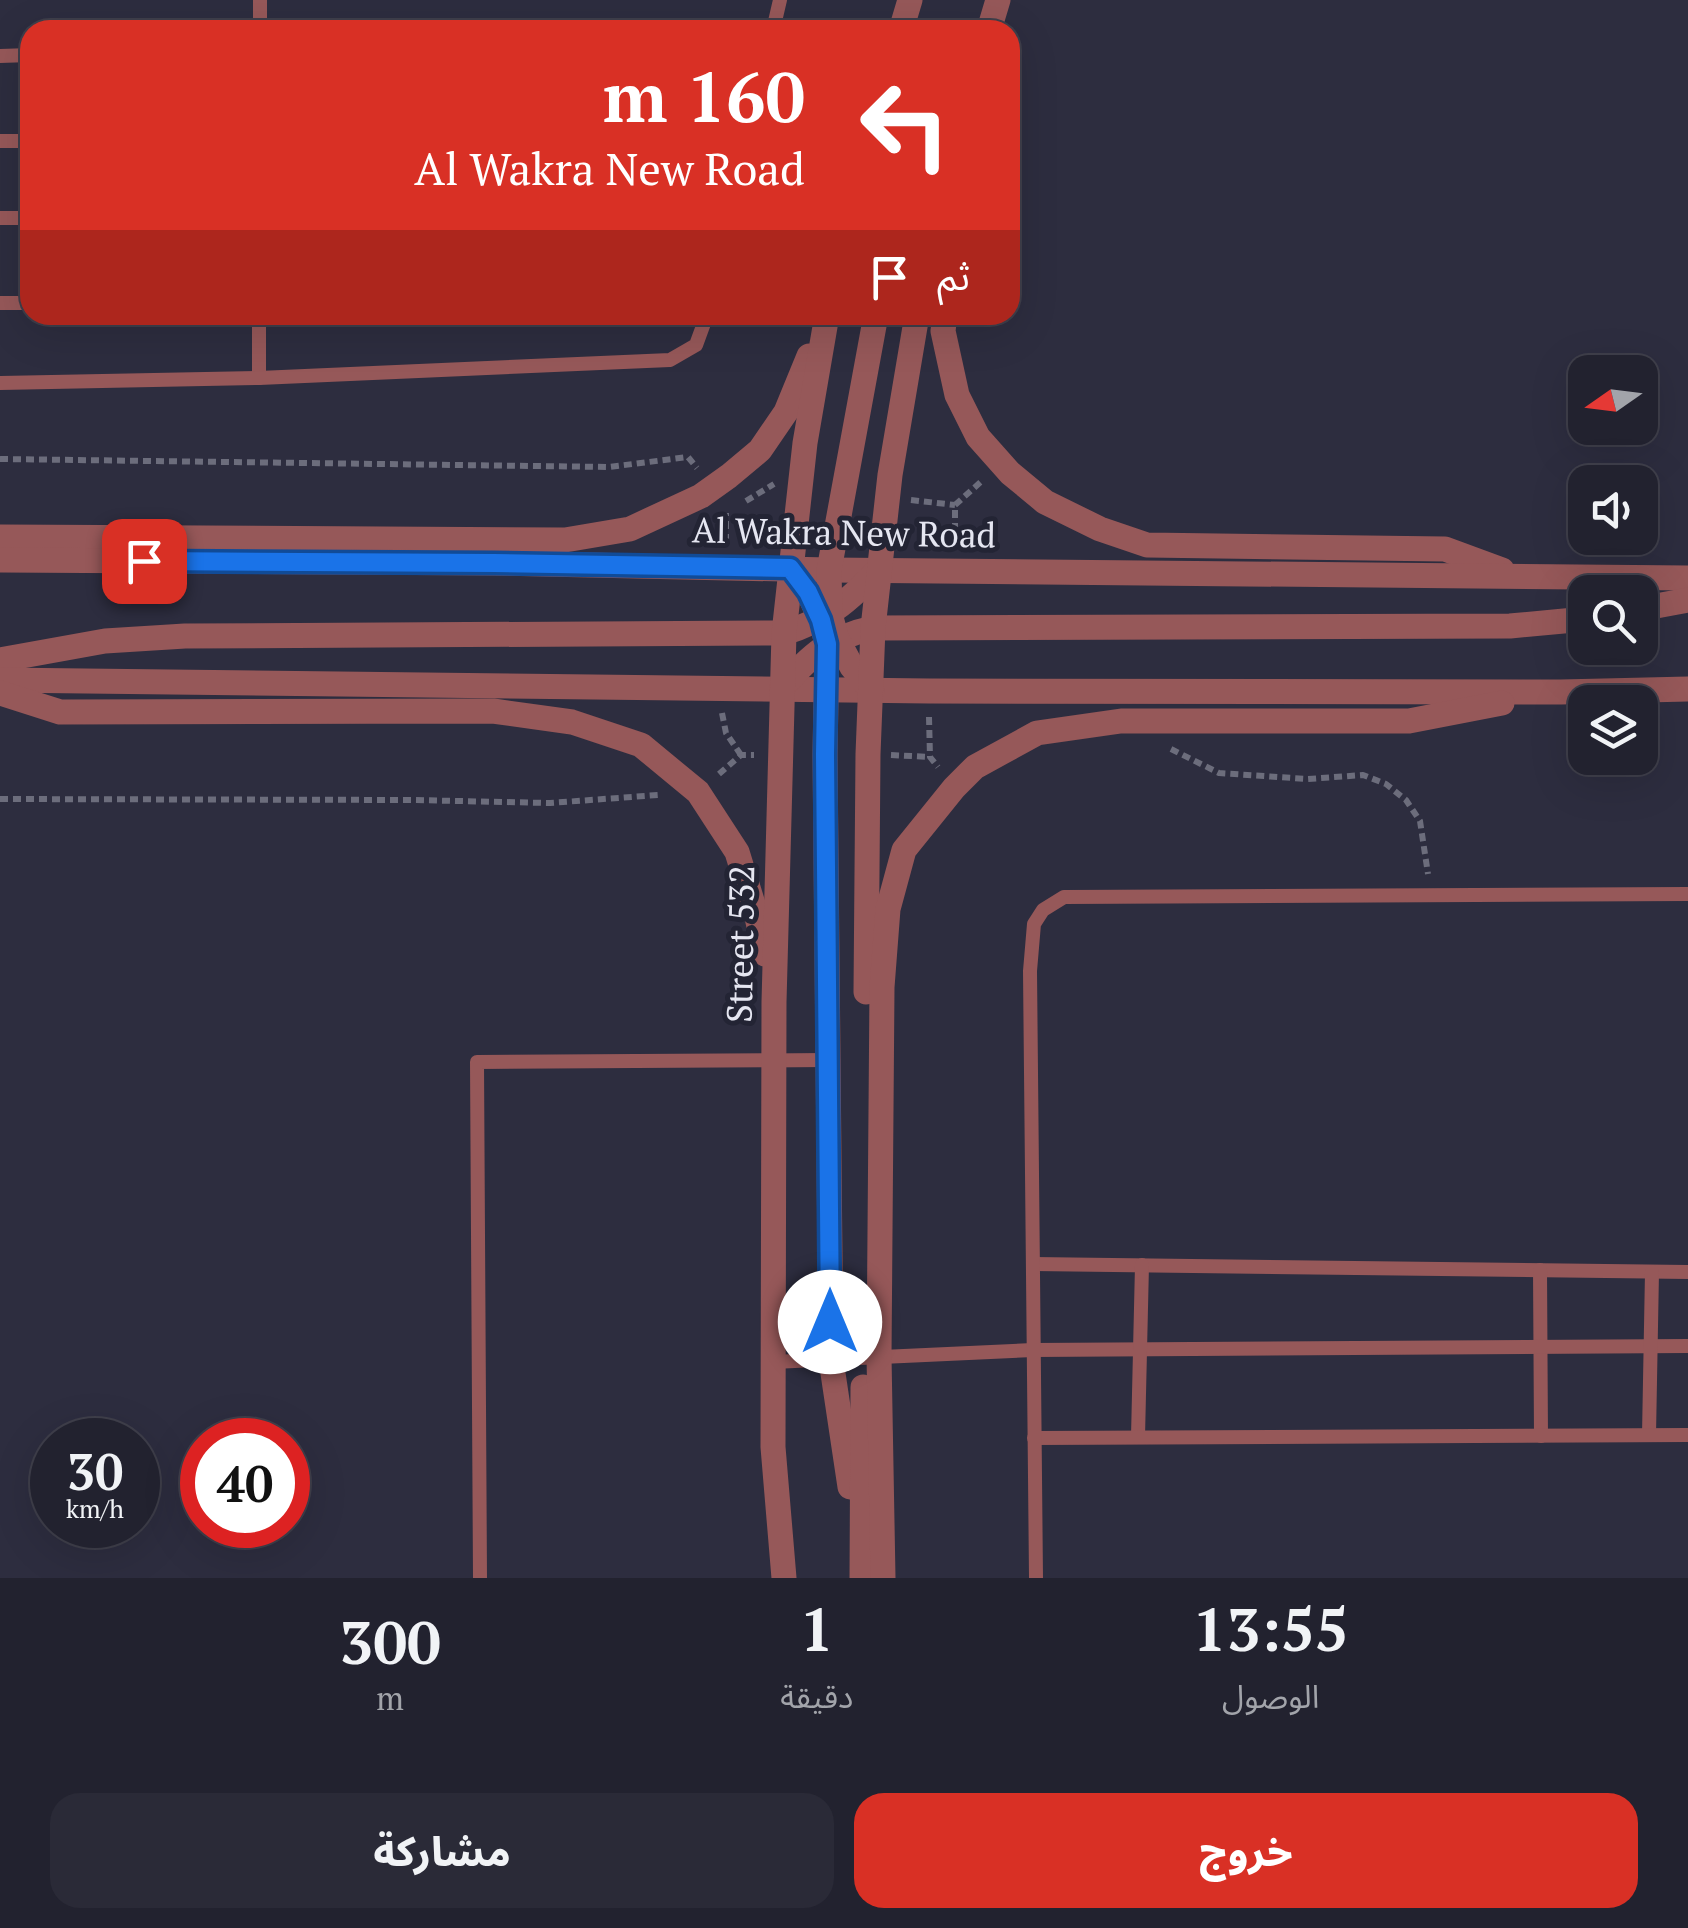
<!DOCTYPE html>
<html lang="ar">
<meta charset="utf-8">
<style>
:root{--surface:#22222f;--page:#2a2a37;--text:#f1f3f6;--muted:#a2a4aa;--line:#3f3f4b;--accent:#d93025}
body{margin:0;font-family:"PT Serif","Noto Sans Arabic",serif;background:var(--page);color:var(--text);direction:rtl;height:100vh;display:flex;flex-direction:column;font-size:38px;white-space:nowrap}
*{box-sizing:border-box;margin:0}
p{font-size:32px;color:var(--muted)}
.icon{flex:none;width:55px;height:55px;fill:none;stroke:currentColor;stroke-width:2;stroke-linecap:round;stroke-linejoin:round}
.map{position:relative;height:1578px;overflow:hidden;direction:ltr}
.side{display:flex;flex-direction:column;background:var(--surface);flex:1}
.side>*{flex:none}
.top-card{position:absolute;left:20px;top:20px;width:1000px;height:305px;border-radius:30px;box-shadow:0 10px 40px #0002,0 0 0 2px var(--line);direction:rtl;background:#d93025;color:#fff;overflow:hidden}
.needle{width:65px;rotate:256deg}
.buttons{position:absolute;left:1568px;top:355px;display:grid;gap:20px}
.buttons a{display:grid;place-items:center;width:90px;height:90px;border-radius:20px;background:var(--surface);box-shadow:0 10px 40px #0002,0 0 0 2px var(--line);font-size:50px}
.speed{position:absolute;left:30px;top:1418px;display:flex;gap:20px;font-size:50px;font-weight:700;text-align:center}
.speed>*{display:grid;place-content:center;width:130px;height:130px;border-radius:50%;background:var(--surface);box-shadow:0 10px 40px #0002,0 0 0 2px var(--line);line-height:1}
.speed small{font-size:25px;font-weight:400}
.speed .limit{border:15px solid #d22;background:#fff;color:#111}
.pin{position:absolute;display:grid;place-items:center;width:85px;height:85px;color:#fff;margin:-42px;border-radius:20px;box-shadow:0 5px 15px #0006}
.me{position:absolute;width:110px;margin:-55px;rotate:0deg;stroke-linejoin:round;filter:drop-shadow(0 0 8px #0008)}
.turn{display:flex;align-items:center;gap:35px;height:210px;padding:0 50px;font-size:45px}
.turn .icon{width:130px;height:130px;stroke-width:2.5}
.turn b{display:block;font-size:70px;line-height:85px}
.then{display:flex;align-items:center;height:95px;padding:0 50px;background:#0003;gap:20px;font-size:38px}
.eta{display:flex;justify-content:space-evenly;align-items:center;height:170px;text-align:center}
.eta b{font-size:60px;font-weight:800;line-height:70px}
.action{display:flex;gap:20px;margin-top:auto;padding:20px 50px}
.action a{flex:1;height:115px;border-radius:30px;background:var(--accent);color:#fff;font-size:40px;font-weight:800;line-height:115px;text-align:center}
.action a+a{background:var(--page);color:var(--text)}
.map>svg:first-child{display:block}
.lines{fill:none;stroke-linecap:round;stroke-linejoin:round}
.path{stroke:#6c6d7c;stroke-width:6;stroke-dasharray:8 5;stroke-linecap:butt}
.service{stroke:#965859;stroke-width:14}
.tertiary{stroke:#965859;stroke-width:25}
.route-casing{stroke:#114b97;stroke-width:25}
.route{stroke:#1a73e8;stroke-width:18}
.labels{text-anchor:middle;stroke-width:10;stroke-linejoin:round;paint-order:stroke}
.street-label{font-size:35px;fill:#e5e6f1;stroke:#232434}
</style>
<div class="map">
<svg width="1688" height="1578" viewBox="0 0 1688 1578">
<rect width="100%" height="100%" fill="#2d2d3f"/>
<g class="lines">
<g class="path">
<path d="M0 459 609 467 688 457 697 468"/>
<path d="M911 500 955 505"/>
<path d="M746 501 774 484"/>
<path d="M726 542V513"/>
<path d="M955 544V505L984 479"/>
<path d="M722 713 726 733 741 755"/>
<path d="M929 717 930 757 938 767"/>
<path d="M1171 749 1219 773 1308 779 1363 775 1386 784 1406 800 1420 821 1428 874"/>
<path d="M891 755 930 757"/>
<path d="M719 774 741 755H754"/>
<path d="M0 799 412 800 550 803 658 795"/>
</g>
<g class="service">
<path d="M260 30V0"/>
<path d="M773 30 780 0"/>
<path d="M0 56 30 55"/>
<path d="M0 141H30"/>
<path d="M0 218H30"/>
<path d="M0 303H30"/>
<path d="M259 378V315"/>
<path d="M0 383 259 378 670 360 696 345 707 315"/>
<path d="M1033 1264 1688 1272"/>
<path d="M1540 1270 1541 1436"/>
<path d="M773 1362 1033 1350 1688 1346"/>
<path d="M1649 1435 1652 1272"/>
<path d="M1138 1437 1142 1265"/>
<path d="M1034 1438 1688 1435"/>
<path d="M480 1578 477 1062 828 1060"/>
<path d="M1036 1578 1030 971 1034 924 1043 910 1064 897 1688 894"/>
</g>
<g class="tertiary">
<path d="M901 30 910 0"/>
<path d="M989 30 998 0"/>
<path d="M945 315 943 331 957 395 978 437 1010 473 1045 502 1100 529 1147 545 1445 549 1502 570"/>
<path d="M0 537 565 540 630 529 701 496 729 476 760 450 786 412 809 356"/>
<path d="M0 560 493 563 829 570 1688 578"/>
<path d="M790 568 808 592 821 620 827 644 825 754 831 1360 850 1487"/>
<path d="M1640 609 1688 600"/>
<path d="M0 660 105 641 185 636 784 633C827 620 849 601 879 569"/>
<path d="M0 680 929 691 1561 692 1688 689"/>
<path d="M782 688C810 655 831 637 873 628L1510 626 1585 619"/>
<path d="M872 691 852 667 837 639 830 614 829 570 876 315"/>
<path d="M0 693 60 712 493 711 572 722 641 745 698 792 737 852 757 917 765 954"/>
<path d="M866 992 868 754 873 628 890 475 917 315"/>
<path d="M784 1578 773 1447 774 1002 784 633 805 443 827 315"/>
<path d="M862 1578 863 1387"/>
<path d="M883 1578 879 1356 882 987 888 909 904 850 954 788 975 767 1037 733 1121 721H1409L1502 703"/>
</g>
</g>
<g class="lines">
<defs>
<path id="route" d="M144 561 494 563 790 568 808 592 821 620 827 644 825 754 830 1322"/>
</defs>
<use href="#route" class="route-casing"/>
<use href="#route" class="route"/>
</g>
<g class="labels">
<g class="street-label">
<text transform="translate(844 533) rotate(1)" y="12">Al Wakra New Road</text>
<text transform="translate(741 944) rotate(-89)" y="12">Street 532</text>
</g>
</g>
</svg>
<div class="buttons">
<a><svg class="needle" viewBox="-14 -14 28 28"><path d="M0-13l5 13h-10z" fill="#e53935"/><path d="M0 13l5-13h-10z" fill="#a2a4aa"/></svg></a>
<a><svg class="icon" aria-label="sound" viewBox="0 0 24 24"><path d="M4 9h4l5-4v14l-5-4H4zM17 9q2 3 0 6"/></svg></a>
<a><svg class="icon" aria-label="search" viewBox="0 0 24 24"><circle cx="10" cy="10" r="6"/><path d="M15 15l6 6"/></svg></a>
<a><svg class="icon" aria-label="layers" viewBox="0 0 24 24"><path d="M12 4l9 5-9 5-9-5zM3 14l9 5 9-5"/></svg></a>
</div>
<div class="speed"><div>30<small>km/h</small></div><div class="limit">40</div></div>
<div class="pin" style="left:144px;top:561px;background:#d93025"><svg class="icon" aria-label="arrive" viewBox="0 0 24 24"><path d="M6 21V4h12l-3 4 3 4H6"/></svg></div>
<svg class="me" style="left:830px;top:1322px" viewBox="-20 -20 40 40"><circle r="19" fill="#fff"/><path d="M0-13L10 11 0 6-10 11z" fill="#1a73e8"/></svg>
<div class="top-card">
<div class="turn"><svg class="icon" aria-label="left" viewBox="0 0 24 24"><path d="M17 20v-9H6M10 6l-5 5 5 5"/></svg><div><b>160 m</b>Al Wakra New Road</div></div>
<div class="then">ثم<svg class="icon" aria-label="arrive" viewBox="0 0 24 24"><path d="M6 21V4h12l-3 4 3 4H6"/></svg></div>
</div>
</div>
<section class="side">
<div class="eta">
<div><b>13:55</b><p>الوصول</p></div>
<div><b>1</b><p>دقيقة</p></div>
<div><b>300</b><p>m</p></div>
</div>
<div class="action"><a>خروج</a><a>مشاركة</a></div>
</section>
